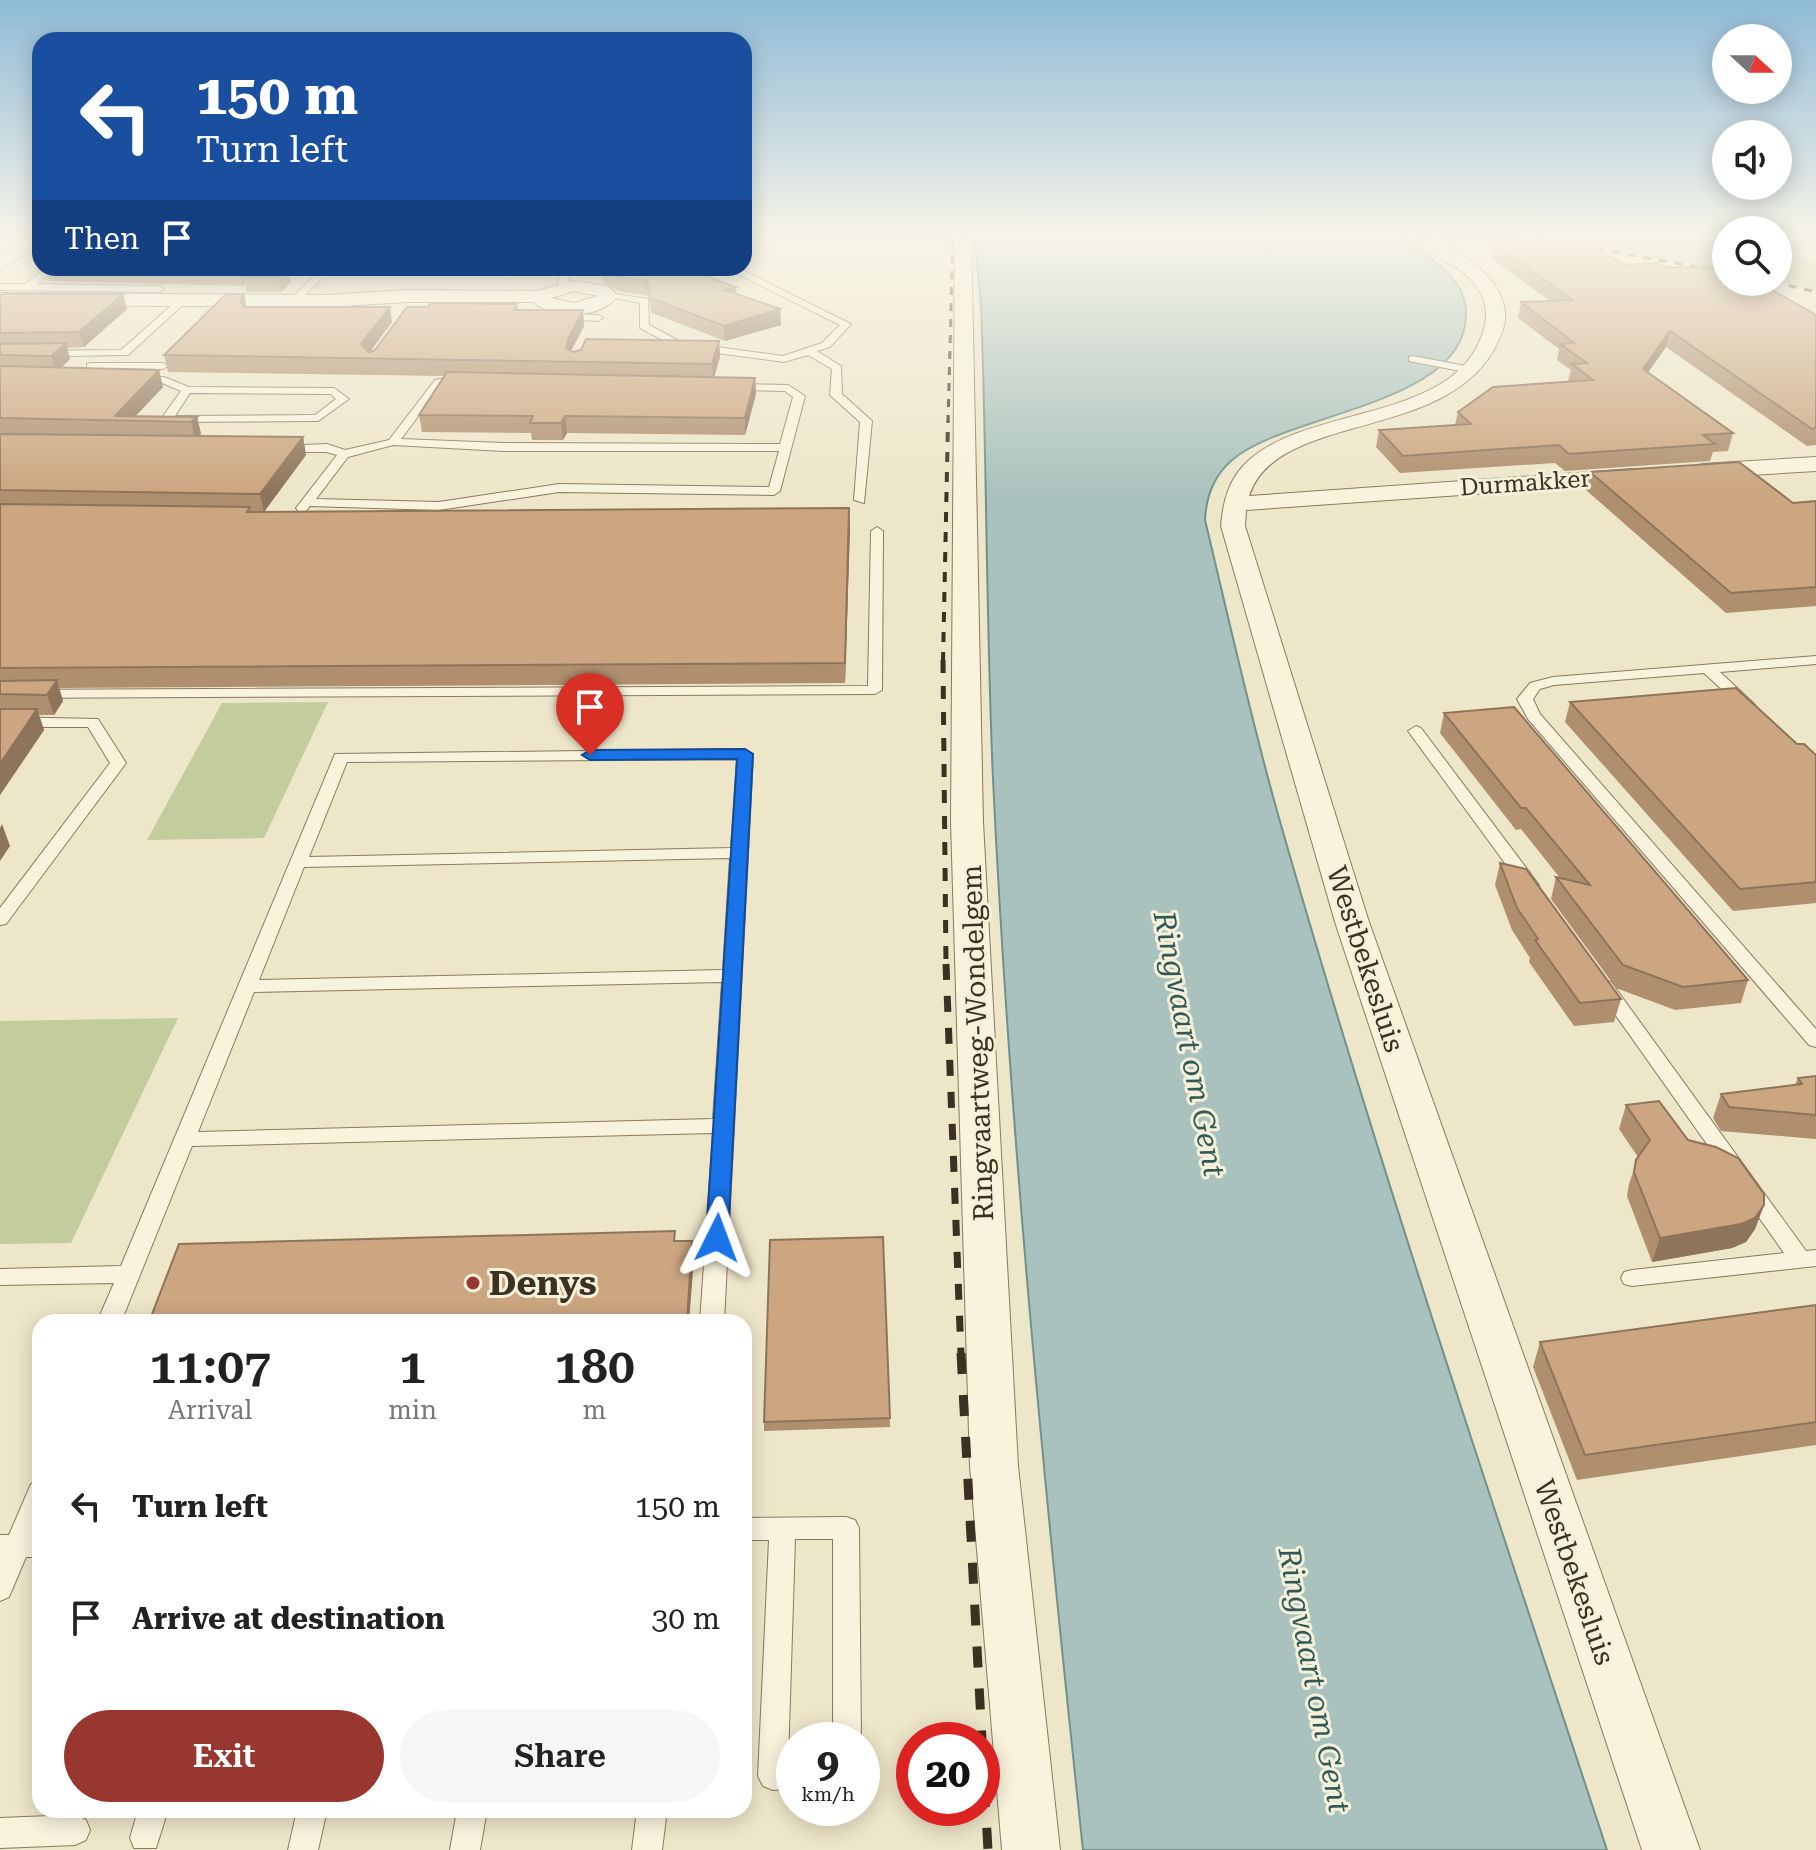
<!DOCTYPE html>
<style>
:root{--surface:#fff;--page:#f6f6f6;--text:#222;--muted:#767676;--accent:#98372f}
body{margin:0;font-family:"Roboto Serif",serif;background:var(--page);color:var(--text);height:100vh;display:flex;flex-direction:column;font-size:30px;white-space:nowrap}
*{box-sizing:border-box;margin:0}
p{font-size:26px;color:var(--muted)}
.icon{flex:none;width:44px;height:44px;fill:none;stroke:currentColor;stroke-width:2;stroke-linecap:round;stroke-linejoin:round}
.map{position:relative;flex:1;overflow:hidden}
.drawer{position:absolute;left:32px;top:1314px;width:720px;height:504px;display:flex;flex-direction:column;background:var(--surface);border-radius:24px;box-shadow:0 4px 20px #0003}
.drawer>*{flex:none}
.top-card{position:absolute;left:32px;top:32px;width:720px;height:244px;border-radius:24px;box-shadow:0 4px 20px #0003;background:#1a4fa0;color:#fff;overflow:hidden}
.needle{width:52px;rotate:111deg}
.buttons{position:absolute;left:1712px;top:24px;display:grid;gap:16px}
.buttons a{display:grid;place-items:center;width:80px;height:80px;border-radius:50%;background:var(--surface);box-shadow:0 4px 20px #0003;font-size:40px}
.speed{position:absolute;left:776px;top:1722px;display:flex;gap:16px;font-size:40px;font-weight:700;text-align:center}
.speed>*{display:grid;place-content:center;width:104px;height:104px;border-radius:50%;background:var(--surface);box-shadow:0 4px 20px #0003;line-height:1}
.speed small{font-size:20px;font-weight:400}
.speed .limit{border:12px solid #d22;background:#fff;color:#111}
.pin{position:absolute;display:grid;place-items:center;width:68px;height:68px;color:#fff;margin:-82px -34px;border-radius:50% 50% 50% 0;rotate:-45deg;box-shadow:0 0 8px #0007}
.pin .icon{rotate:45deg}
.me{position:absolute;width:88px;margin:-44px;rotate:3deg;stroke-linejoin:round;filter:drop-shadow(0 0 6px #0008)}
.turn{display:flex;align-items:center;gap:28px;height:168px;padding:0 32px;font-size:36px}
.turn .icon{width:104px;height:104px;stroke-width:2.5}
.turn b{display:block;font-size:56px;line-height:68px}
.then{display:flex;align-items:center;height:76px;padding:0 32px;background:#0003;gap:16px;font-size:30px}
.eta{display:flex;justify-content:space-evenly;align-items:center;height:136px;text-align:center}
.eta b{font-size:48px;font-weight:600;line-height:56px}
.button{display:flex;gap:16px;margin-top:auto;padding:16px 32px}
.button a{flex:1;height:92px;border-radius:48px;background:var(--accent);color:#fff;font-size:32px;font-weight:600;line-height:92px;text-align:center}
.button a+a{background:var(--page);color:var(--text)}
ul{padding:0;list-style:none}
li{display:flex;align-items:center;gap:24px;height:112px;padding:0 32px}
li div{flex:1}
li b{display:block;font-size:30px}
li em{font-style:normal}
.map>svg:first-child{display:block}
.green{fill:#c3cc9d}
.water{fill:#aac2bd;stroke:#70918c;stroke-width:2}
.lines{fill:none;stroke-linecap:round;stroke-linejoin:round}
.service-casing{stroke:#8a795e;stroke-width:2}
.minor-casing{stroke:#8a795e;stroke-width:2}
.service{fill:#f9f3dd;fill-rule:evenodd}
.minor{fill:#f9f3dd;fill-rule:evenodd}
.rail-far4{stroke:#3b3021;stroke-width:3;stroke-dasharray:8 8;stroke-linecap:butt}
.rail-far3{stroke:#3b3021;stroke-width:4;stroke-dasharray:10 10;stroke-linecap:butt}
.rail-far2{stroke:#3b3021;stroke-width:5;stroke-dasharray:13 13;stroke-linecap:butt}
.rail-far1{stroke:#3b3021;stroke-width:7;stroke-dasharray:16 16;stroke-linecap:butt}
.rail{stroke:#3b3021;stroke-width:9;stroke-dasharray:21 21;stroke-linecap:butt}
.wall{fill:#af8f6e}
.shaded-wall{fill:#8e745a}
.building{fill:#cba680;stroke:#8e745a;stroke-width:2}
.route{fill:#1a73e8;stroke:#114b97;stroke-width:2}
.poi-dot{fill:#98372f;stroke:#f5f0d9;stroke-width:3}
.labels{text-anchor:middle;stroke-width:6;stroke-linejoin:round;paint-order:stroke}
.far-street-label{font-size:24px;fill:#3b3021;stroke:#f5f0d9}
.street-label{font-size:28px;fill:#3b3021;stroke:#f5f0d9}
.water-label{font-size:30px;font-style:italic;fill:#31595a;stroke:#f5f0d9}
.near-poi-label{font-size:34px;font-weight:bold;fill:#3b3021;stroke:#f5f0d9;text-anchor:start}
</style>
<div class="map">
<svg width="1816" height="1850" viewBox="0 0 1816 1850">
<rect width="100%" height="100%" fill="#eee6c9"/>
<g class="green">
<path d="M1528 235H1598L1726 247V271Z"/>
<path d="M1778 253 1816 260V291L1778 282Z"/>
<path d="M328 702 264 838 147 840 222 703Z"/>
<path d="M178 1018 71 1243 0 1244V1021Z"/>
</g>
<g class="water">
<path d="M974 235H1388C1420 250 1465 273 1466 312 1469 406 1285 412 1231 461 1213 477 1206 497 1205 520 1229 620 1251 720 1279 818 1378 1165 1494 1507 1607 1850H1083C1045 1494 1010 1137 993 779 986 621 987 463 981 304Z"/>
<path d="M1598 235 1726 238V247Z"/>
</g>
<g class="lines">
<defs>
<g id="service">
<path d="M47 268H58L37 284 159 286 164 289 159 292 0 290V284H25Z"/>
<path d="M322 268H332L297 303H291V299Z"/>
<path d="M563 268H573L569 273 568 287 563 290 558 287 559 272Z"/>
<path d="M726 268H738L851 324 830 347 817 351 841 366 842 394 872 421 864 503 854 500 860 422 830 395 832 369 808 355 784 362 678 348 640 328V303L604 296 609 293 648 299 649 325 681 342 783 356 822 343 840 325Z"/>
<path d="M179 299 187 301 128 355 0 357V351L121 350Z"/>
<path d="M560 314 598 315 603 318 598 321 556 319 555 317Z"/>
<path d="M1413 356 1471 367 1476 370 1471 373 1409 361V357Z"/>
<path d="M91 363H163L168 366 163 369 87 368V364Z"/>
<path d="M164 377 189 387 334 388 349 399 318 421 167 422 161 419 181 391 162 383H139L134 380 139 377ZM190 393 331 394 336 399 315 415 175 416Z"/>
<path d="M439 379 463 380 468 383 463 386 442 385 401 439 503 443 780 444 793 397 785 391 732 390 727 387 732 384 788 385 805 396 780 491 774 495 559 492 439 510 310 506 306 511H298L296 508 337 455 326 452H283L279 450V446L327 444 345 450 389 440 435 380ZM393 445 503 451H779L769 487 559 484 439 502 316 499 348 457Z"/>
<path d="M877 527 883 531 882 690 875 694 0 698V690L868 686 871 531Z"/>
<path d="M1816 656V664L1720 672 1752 702 1755 705 1747 710 1742 708 1704 673 1554 685 1540 689 1533 699 1540 714 1816 1029V1047L1809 1045 1528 719 1517 699 1530 683 1553 677Z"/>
<path d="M0 717 98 719 126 763 6 924 0 925V908L110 763 88 727H0Z"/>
<path d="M1416 726 1421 728 1536 881 1539 885 1536 889H1524L1408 731Z"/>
<path d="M745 749 753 754 724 1322H700L713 1133 192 1146 121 1322H97L114 1283 0 1285V1269L121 1266 335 754ZM737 759 731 848 309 857 347 762ZM730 858 723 970 259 980 304 867ZM722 982 713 1119 198 1132 254 992Z"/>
<path d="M1604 980 1611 982 1806 1251 1816 1250V1266L1632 1286 1624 1284 1621 1278 1624 1272 1632 1270 1784 1253 1595 986Z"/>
<path d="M40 1480V1523L35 1535H40V1557H26L9 1597 0 1601V1535H9L31 1484Z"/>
<path d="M846 1517 855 1520 859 1528 861 1740H833V1539H795L788 1761H794V1789L773 1790 763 1786 758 1776 769 1540H744V1518Z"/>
<path d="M138 1810H168L156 1848H134L130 1838Z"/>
<path d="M297 1810H327L318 1850H288Z"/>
<path d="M457 1810H487L480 1850H450Z"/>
<path d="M637 1810H667L662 1850H632Z"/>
<path d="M75 1815 86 1820 90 1830 86 1840 75 1845 0 1848V1818Z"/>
</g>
<g id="minor">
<path d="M33 235H40V246L0 269V256Z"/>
<path d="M955 235H971L983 822 1018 1466 1060 1850H1002L970 1466 951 822Z"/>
<path d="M1406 235C1432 235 1451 246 1472 262 1492 277 1512 303 1503 329 1465 447 1278 406 1249 496L1633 469 1644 476 1633 483 1246 510 1245 526 1369 922 1700 1850H1642L1335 922 1221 526C1223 501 1229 478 1248 461 1309 405 1452 422 1482 335 1487 321 1488 308 1481 294 1466 262 1427 258 1406 235Z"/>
<path d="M1778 235 1816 236V246L1778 243Z"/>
<path d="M574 281 608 286 618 296C599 319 556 320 533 302H407L326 307 0 305V293L326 295 407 290 537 291ZM574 291 598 296 574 303 551 298Z"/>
<path d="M1816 457V471L1702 478 1691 471 1702 464Z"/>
</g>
</defs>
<use href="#service" class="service-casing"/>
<use href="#minor" class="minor-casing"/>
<use href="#service" class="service"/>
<use href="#minor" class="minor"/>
<g class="rail-far4">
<path d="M1517 235 1726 272"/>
<path d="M1773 282 1816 292"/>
<path d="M948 423 953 235"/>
</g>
<path class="rail-far3" d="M943 662 948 421"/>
<path class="rail-far2" d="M943 660 946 966"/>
<path class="rail-far1" d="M946 964 961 1355"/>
<g class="rail">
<path d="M961 1353 982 1740"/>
<path d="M982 1744 988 1850"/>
</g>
</g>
<g class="wall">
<path d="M1493 244 1624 265 1664 267 1816 315V445L1807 446 1666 347 1648 372 1733 433 1728 451 1713 452 1710 461 1565 471 1555 463 1400 473 1376 447 1379 430 1455 425 1458 412 1570 382 1568 380 1571 370 1557 360 1559 349 1518 318 1521 302 1550 301 1491 258Z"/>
<path d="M45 268H288L291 282 281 292H247L245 283 243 286 49 281Z"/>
<path d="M601 268 736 293 780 309 781 325 725 341 652 313 648 296 618 291 603 282Z"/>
<path d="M123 294 127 309 84 347 67 348 70 359 61 368 159 370 163 387 135 416 197 417 201 434 199 436 303 437 306 455 264 511 850 527 845 683 59 688 63 701 54 715H39L44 730 0 795V296Z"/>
<path d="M244 294 247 307 392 322 370 351 375 350 428 307 517 304 518 310H583L584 326 571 351 573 352 719 341 720 357 714 377 755 378 756 394 745 435 567 433 563 440H532L531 433 422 432 419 415 444 376 168 372 164 355Z"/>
<path d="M1590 472 1793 503 1816 501V606L1726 613 1586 490Z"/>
<path d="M1570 702 1797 744 1816 755V903L1733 911 1565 722Z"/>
<path d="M1444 713 1748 980 1741 1003 1675 1010 1616 988 1551 899 1556 877 1560 878 1521 829 1516 830 1440 733Z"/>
<path d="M1500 863 1621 999 1614 1022 1574 1026 1529 962 1530 958 1512 930 1495 885Z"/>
<path d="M1816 1076V1139L1721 1131 1713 1118 1721 1094 1795 1085 1798 1078Z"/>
<path d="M1626 1105 1688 1140 1764 1205 1755 1229 1746 1242 1732 1248 1652 1262 1627 1196 1629 1184 1638 1157 1619 1129Z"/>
<path d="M883 1237 890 1427 764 1431V1422Z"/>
<path d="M1816 1305V1445L1577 1480 1533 1367 1540 1342Z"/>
</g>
<g class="shaded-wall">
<path d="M243 268H259L244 277 245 283 243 286 240 272Z"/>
<path d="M287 268H288L291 282 281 292 278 277Z"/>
<path d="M736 287 737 302 725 290Z"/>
<path d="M123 294 127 309 84 347 79 332Z"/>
<path d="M244 294 247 310 243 315 240 300Z"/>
<path d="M390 307 392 322 364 360 361 344Z"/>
<path d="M780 309 781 325 725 341 724 326Z"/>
<path d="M583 310 584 326 569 355 568 364 566 348 568 339Z"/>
<path d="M1670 331 1666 347 1639 385 1643 369Z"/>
<path d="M719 341 720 357 713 381 712 364Z"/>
<path d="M66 343 70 359 56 372 51 356Z"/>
<path d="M159 370 163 387 131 421 115 416Z"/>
<path d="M755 378 756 394 745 435V418Z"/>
<path d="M565 416 567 433 563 440 561 423Z"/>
<path d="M197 417 201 434 195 439 191 422Z"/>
<path d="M303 437 306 455 264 512 260 494Z"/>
<path d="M849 508 850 527 845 683V663Z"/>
<path d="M57 680 63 701 54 715 47 695Z"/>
<path d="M37 709 44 730 0 795V764Z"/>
<path d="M2 824 10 846 0 861V828Z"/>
<path d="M1764 1205 1755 1229 1746 1242 1732 1248 1652 1262 1660 1238Z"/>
<path d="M692 1241 694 1258 689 1322H687Z"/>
</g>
<g class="building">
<path d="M1584 239 1624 265 1658 263 1664 267 1726 268V282H1758L1816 315V428L1812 429 1670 331 1643 369 1733 433 1703 435 1715 444 1569 454 1559 445 1403 456 1379 430 1471 424 1458 412 1493 387 1593 380 1572 364 1587 363 1560 344 1574 343 1521 302 1573 300 1493 244Z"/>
<path d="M80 268H243L240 272Z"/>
<path d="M252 268H287L278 277H244Z"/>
<path d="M602 268H684L736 287 725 290 780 309 724 326 650 298 647 281 616 276Z"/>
<path d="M3 294H123L79 332 0 333V296Z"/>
<path d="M226 294H244L240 300 243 307H390L361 344 369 352 375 350 407 307H428L431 303 517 304 514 310H583L568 339 566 348 573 352 581 350 586 339 719 341 712 364 164 355Z"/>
<path d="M66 343 51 356 0 355V344Z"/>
<path d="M0 366 159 370 115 416 197 417 191 422 0 418Z"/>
<path d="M447 372 755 378 745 418 565 416 561 423H530L533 416 419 415Z"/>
<path d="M0 434 303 437 260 494 0 490Z"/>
<path d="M1739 462 1793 503 1816 501V587L1731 593 1590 472Z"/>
<path d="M0 504 250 507 247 512 849 508 845 663 0 668Z"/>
<path d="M57 680 47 695 0 694V681Z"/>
<path d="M1736 688 1797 744H1804L1816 755V882L1740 889 1570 702Z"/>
<path d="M1514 707 1748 980 1683 987 1623 965 1556 877 1590 885 1526 808H1521L1444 713Z"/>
<path d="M0 709H37L0 764Z"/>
<path d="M1500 863 1526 869 1621 999 1580 1003 1535 940 1538 939 1517 908Z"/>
<path d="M1816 1076V1115L1729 1107 1721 1094 1802 1084 1798 1078Z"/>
<path d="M1659 1101 1688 1140 1716 1147 1738 1158 1764 1194V1205L1755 1218 1741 1224 1660 1238 1634 1172 1636 1160 1650 1140 1626 1105Z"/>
<path d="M675 1231 674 1241H692L687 1322H149L179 1244Z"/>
<path d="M883 1237 890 1418 764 1422 770 1240Z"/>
<path d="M1816 1305V1422L1585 1455 1540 1342Z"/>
</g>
<linearGradient id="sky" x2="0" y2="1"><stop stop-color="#8fbad7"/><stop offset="0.48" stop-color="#f7f4e7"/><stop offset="1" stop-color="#f7f4e7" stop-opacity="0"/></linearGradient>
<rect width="1816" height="494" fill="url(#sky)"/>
<path class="route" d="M745 749 753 754 728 1238 717 1246 706 1238 737 759 590 760 582 755 590 750Z"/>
<circle class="poi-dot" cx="473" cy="1283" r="8"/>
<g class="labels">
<g class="far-street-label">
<text transform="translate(1525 483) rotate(-4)" y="8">Durmakker</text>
</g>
<g class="street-label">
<text transform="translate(1366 959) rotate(72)" y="10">Westbekesluis</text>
<text transform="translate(977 1043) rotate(-92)" y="10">Ringvaartweg-Wondelgem</text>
<text transform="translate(1575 1572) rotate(71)" y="10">Westbekesluis</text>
</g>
<g class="water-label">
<text transform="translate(1189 1044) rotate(79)" y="10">Ringvaart om Gent</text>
<text transform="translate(1314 1680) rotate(79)" y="10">Ringvaart om Gent</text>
</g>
<g class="near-poi-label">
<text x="489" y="1295">Denys</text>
</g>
</g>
</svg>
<div class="buttons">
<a><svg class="needle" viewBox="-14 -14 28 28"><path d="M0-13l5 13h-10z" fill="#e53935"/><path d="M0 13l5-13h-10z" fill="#767676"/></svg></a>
<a><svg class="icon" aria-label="sound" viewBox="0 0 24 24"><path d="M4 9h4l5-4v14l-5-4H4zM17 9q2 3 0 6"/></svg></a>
<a><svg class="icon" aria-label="search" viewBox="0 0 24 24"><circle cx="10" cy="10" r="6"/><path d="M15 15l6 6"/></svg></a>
</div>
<div class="speed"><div>9<small>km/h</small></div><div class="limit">20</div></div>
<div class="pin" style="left:590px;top:755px;background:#d93025"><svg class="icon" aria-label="arrive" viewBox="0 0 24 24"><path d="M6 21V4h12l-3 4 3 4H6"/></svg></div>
<svg class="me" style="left:717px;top:1238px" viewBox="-20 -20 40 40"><path d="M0-17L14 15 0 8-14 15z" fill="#1a73e8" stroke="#fff" stroke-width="4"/></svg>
<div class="top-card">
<div class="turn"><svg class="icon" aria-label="left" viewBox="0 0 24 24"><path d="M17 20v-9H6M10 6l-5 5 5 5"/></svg><div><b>150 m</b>Turn left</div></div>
<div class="then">Then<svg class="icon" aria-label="arrive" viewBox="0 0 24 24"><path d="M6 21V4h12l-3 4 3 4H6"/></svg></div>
</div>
<section class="drawer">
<div class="eta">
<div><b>11:07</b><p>Arrival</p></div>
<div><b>1</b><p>min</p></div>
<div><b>180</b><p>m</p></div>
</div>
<ul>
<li><svg class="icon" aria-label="left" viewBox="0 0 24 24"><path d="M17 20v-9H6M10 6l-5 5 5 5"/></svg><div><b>Turn left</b></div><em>150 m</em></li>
<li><svg class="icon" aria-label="arrive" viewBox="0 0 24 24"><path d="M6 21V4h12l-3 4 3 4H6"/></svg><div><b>Arrive at destination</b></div><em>30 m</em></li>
</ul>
<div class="button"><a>Exit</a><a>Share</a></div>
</section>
</div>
